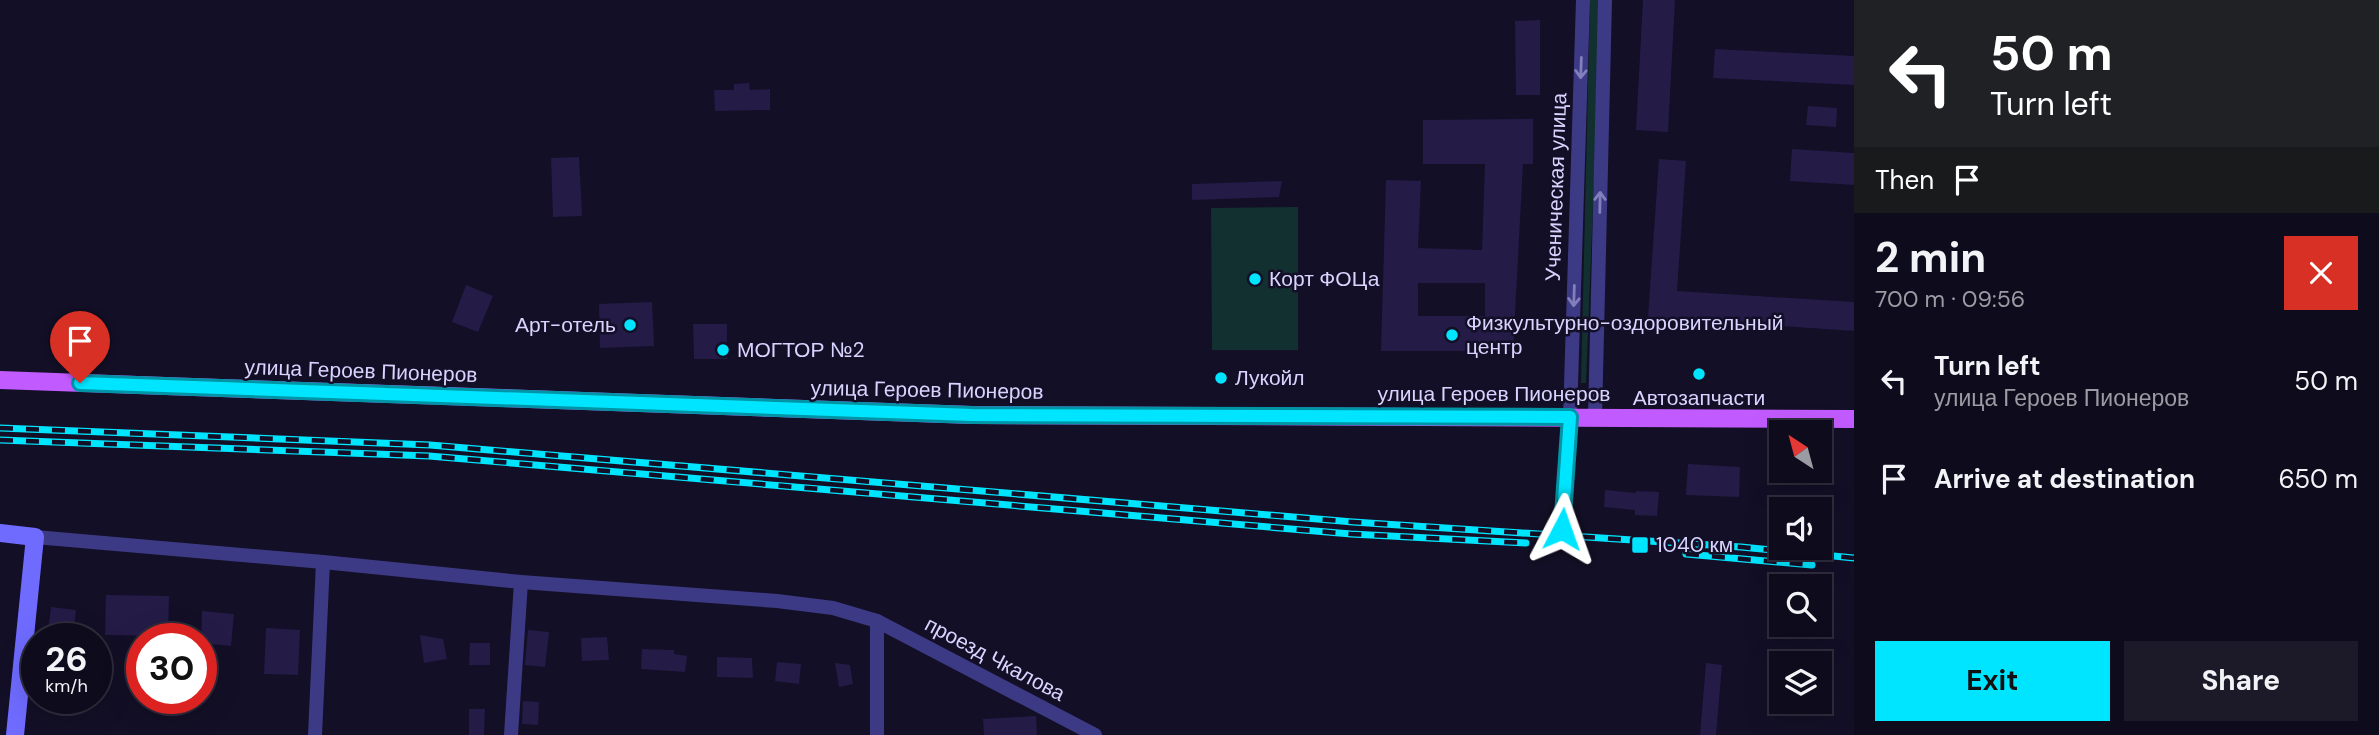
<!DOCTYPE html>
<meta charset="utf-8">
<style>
:root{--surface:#0e0b1c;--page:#1c1929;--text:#f1f3f6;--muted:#9b9ba3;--line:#2e2b3b;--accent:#00e5ff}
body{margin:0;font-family:"DM Sans",sans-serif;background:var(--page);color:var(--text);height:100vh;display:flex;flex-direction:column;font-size:26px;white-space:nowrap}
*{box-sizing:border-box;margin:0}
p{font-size:23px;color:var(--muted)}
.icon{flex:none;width:38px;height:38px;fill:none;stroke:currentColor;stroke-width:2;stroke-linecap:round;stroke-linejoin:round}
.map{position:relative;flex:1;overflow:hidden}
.drawer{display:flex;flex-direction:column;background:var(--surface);width:525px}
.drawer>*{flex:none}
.guide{background:#202124;color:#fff;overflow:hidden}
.needle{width:46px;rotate:324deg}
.fabs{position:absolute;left:1769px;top:420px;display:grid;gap:14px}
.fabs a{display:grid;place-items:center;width:63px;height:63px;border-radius:0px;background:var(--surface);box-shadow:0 7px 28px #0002,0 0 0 2px var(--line);font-size:35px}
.speed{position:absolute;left:21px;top:623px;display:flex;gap:14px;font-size:35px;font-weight:700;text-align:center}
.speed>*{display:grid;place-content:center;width:91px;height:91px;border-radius:50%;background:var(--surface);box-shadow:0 7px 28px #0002,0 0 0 2px var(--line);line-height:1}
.speed small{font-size:18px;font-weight:400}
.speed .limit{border:10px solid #d22;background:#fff;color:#111}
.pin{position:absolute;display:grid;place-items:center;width:60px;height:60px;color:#fff;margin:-72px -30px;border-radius:50% 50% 50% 0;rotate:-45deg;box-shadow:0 0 7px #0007}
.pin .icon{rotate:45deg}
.me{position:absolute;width:77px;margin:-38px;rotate:4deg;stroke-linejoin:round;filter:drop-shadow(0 0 5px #0008)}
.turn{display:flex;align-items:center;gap:24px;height:147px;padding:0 21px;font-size:32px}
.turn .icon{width:91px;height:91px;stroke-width:2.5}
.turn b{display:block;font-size:49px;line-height:60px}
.then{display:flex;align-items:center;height:66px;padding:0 21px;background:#0003;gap:14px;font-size:26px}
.round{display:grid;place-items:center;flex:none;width:74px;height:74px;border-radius:0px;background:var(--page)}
.head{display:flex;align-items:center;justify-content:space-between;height:119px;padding:0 21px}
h1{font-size:42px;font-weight:700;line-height:52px}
.primary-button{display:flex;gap:14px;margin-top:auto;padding:14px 21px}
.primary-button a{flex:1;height:80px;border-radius:0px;background:var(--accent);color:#111;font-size:28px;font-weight:700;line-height:80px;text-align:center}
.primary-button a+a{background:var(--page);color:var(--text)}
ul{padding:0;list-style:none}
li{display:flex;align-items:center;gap:21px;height:98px;padding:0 21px}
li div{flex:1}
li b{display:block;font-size:26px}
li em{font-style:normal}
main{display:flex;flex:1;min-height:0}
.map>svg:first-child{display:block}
.green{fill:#12302f}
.building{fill:#241b47;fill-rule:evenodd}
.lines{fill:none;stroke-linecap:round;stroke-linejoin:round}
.street{stroke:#3d3a85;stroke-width:14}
.secondary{stroke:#6f6bff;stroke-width:18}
.primary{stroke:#c25bff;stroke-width:18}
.rail-casing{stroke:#00e5ff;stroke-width:7}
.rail{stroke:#130f26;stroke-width:4.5;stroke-dasharray:13;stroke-linecap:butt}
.oneway{stroke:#837fbc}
.route-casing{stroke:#0095a6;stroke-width:18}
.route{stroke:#00e5ff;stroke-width:12}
.poi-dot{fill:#00e5ff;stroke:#130f26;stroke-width:2.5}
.labels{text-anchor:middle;stroke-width:5;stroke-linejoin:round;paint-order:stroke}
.street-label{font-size:21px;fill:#d9d4ff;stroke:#130f26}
.poi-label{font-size:21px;fill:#d9d4ff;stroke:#130f26;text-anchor:start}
</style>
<main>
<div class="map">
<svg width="1854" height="735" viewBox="0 0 1854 735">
<rect width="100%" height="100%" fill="#130f26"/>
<g class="green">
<path d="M1590 0H1601L1586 383H1581Z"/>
<path d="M1298 207V350H1212L1211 208Z"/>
</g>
<g class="building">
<path d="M1643 0H1675L1668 132 1636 130Z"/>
<path d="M1540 20V95H1516L1515 21Z"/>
<path d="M1715 49 1854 56V85L1713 78Z"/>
<path d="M749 83 750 90 770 89V110L715 111 714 90H734V84Z"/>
<path d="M1808 106 1837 108 1836 127 1806 125Z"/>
<path d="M1533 119V164H1523L1513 351H1381L1386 180 1421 181 1418 248 1482 250 1485 164H1423V120ZM1418 283H1485V316H1418Z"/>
<path d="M1792 149 1854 153V185L1790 181Z"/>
<path d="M579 157 582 216 553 217 551 158Z"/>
<path d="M1659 159 1686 161 1677 291 1854 302V331L1648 317Z"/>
<path d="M1282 181 1279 197 1192 200V184Z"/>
<path d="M466 285 493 296 478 332 452 322Z"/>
<path d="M652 302 654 346 600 348 599 304Z"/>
<path d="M693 324H727V359H694Z"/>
<path d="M1688 464 1740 467 1739 497 1686 495Z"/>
<path d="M1605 490 1636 493V491L1659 492 1657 516 1635 515V510L1604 507Z"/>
<path d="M106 595 169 596 168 636 105 635Z"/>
<path d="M51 607 76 610 73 639H47Z"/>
<path d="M202 611 234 614 231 646 201 643Z"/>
<path d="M266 628 300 630 298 675 264 674Z"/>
<path d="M528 630 549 632 545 667 525 665Z"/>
<path d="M420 635 443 639 447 659 424 663Z"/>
<path d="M607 637 609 660 582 661 581 638Z"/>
<path d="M470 643H490V665H469Z"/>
<path d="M642 649 674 650V654L687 656 685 672 641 669Z"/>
<path d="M717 657 752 658 753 678 717 677Z"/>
<path d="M777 662 801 664 799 684 775 681Z"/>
<path d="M835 663 850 665 853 684 839 687Z"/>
<path d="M1706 663 1722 665 1716 735H1700Z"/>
<path d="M523 701 539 702 538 725 522 724Z"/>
<path d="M469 709H485L484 735H469Z"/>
<path d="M1036 716 1037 735H984L983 719Z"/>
</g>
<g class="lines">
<g class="street">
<path d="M1595 417 1605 0"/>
<path d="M1562 529 1570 417 1583 0"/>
<path d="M35 537 323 562 521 582 777 601 833 608 877 621 1095 735"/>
<path d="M877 621V735"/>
<path d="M315 735 323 562"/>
<path d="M511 735 521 582"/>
</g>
<path class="secondary" d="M0 533 35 537 15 735"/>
<path class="primary" d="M0 380 972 415 1854 419"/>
<defs>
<g id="rail">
<path d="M0 428 430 445 1353 522 1741 547 1854 558"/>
<path d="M0 440 429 456 1351 534 1526 543"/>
<path d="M1686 554 1812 565"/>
</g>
</defs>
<use href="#rail" class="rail-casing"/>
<use href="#rail" class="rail"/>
</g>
<defs><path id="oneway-shaft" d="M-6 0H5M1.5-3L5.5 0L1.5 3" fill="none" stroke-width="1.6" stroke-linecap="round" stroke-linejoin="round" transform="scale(1.75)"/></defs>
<g class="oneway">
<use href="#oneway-shaft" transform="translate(1581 68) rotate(92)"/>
<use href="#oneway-shaft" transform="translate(1600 202) rotate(-89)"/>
<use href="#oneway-shaft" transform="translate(1574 296) rotate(92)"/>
</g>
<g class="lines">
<defs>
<path id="route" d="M80 383 972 415 1570 417 1562 529"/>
</defs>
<use href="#route" class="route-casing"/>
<use href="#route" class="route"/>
</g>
<g class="poi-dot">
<circle cx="1255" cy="279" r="7"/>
<circle cx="630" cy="325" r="7"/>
<circle cx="1452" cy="335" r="7"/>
<circle cx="723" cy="350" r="7"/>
<circle cx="1699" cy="374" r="7"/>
<circle cx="1221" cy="378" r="7"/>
<rect x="1631" y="536" width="18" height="18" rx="3.5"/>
</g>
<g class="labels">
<g class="street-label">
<text transform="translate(1556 187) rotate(-88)" y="7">Ученическая улица</text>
<text transform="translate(361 371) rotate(2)" y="7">улица Героев Пионеров</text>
<text transform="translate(927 390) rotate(1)" y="7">улица Героев Пионеров</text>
<text x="1494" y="401">улица Героев Пионеров</text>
<text transform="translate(995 659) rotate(28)" y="7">проезд Чкалова</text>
</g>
<g class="poi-label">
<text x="1269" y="286">Корт ФОЦа</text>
<text x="1466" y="330">Физкультурно-оздоровительный<tspan x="1466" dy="24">центр</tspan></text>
<text x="616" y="332" text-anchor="end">Арт-отель</text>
<text x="737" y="357">МОГТОР №2</text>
<text x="1235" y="385">Лукойл</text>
<text x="1699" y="405" text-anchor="middle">Автозапчасти</text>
<text x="1656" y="552">1040 км</text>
</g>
</g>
</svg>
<div class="fabs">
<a><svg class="needle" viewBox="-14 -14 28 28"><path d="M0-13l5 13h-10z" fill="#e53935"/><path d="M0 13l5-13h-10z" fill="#9b9ba3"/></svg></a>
<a><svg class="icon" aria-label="sound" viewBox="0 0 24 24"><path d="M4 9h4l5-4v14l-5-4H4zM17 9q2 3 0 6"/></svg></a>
<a><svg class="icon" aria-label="search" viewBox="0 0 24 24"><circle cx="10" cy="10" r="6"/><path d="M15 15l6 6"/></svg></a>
<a><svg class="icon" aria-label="layers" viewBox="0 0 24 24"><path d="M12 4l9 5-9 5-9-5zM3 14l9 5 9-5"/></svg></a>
</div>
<div class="speed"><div>26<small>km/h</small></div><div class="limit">30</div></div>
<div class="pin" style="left:80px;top:383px;background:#d93025"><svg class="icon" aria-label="arrive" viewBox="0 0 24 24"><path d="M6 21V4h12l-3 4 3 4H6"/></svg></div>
<svg class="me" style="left:1562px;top:529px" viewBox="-20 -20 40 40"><path d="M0-17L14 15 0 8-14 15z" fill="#00e5ff" stroke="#fff" stroke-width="4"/></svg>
</div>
<section class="drawer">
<div class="guide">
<div class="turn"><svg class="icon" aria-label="left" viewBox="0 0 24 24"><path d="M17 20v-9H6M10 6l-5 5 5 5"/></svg><div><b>50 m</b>Turn left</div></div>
<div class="then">Then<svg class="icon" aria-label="arrive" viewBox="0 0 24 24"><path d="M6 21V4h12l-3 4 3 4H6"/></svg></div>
</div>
<div class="head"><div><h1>2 min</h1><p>700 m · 09:56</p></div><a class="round" style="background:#d93025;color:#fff"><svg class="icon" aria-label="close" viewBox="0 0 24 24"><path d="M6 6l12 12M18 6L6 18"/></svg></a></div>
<ul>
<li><svg class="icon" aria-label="left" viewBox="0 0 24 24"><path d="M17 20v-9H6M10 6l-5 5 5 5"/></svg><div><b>Turn left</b><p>улица Героев Пионеров</p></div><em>50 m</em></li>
<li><svg class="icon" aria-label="arrive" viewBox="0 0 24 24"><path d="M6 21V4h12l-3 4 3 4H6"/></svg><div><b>Arrive at destination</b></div><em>650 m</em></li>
</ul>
<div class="primary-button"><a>Exit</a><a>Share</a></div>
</section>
</main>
